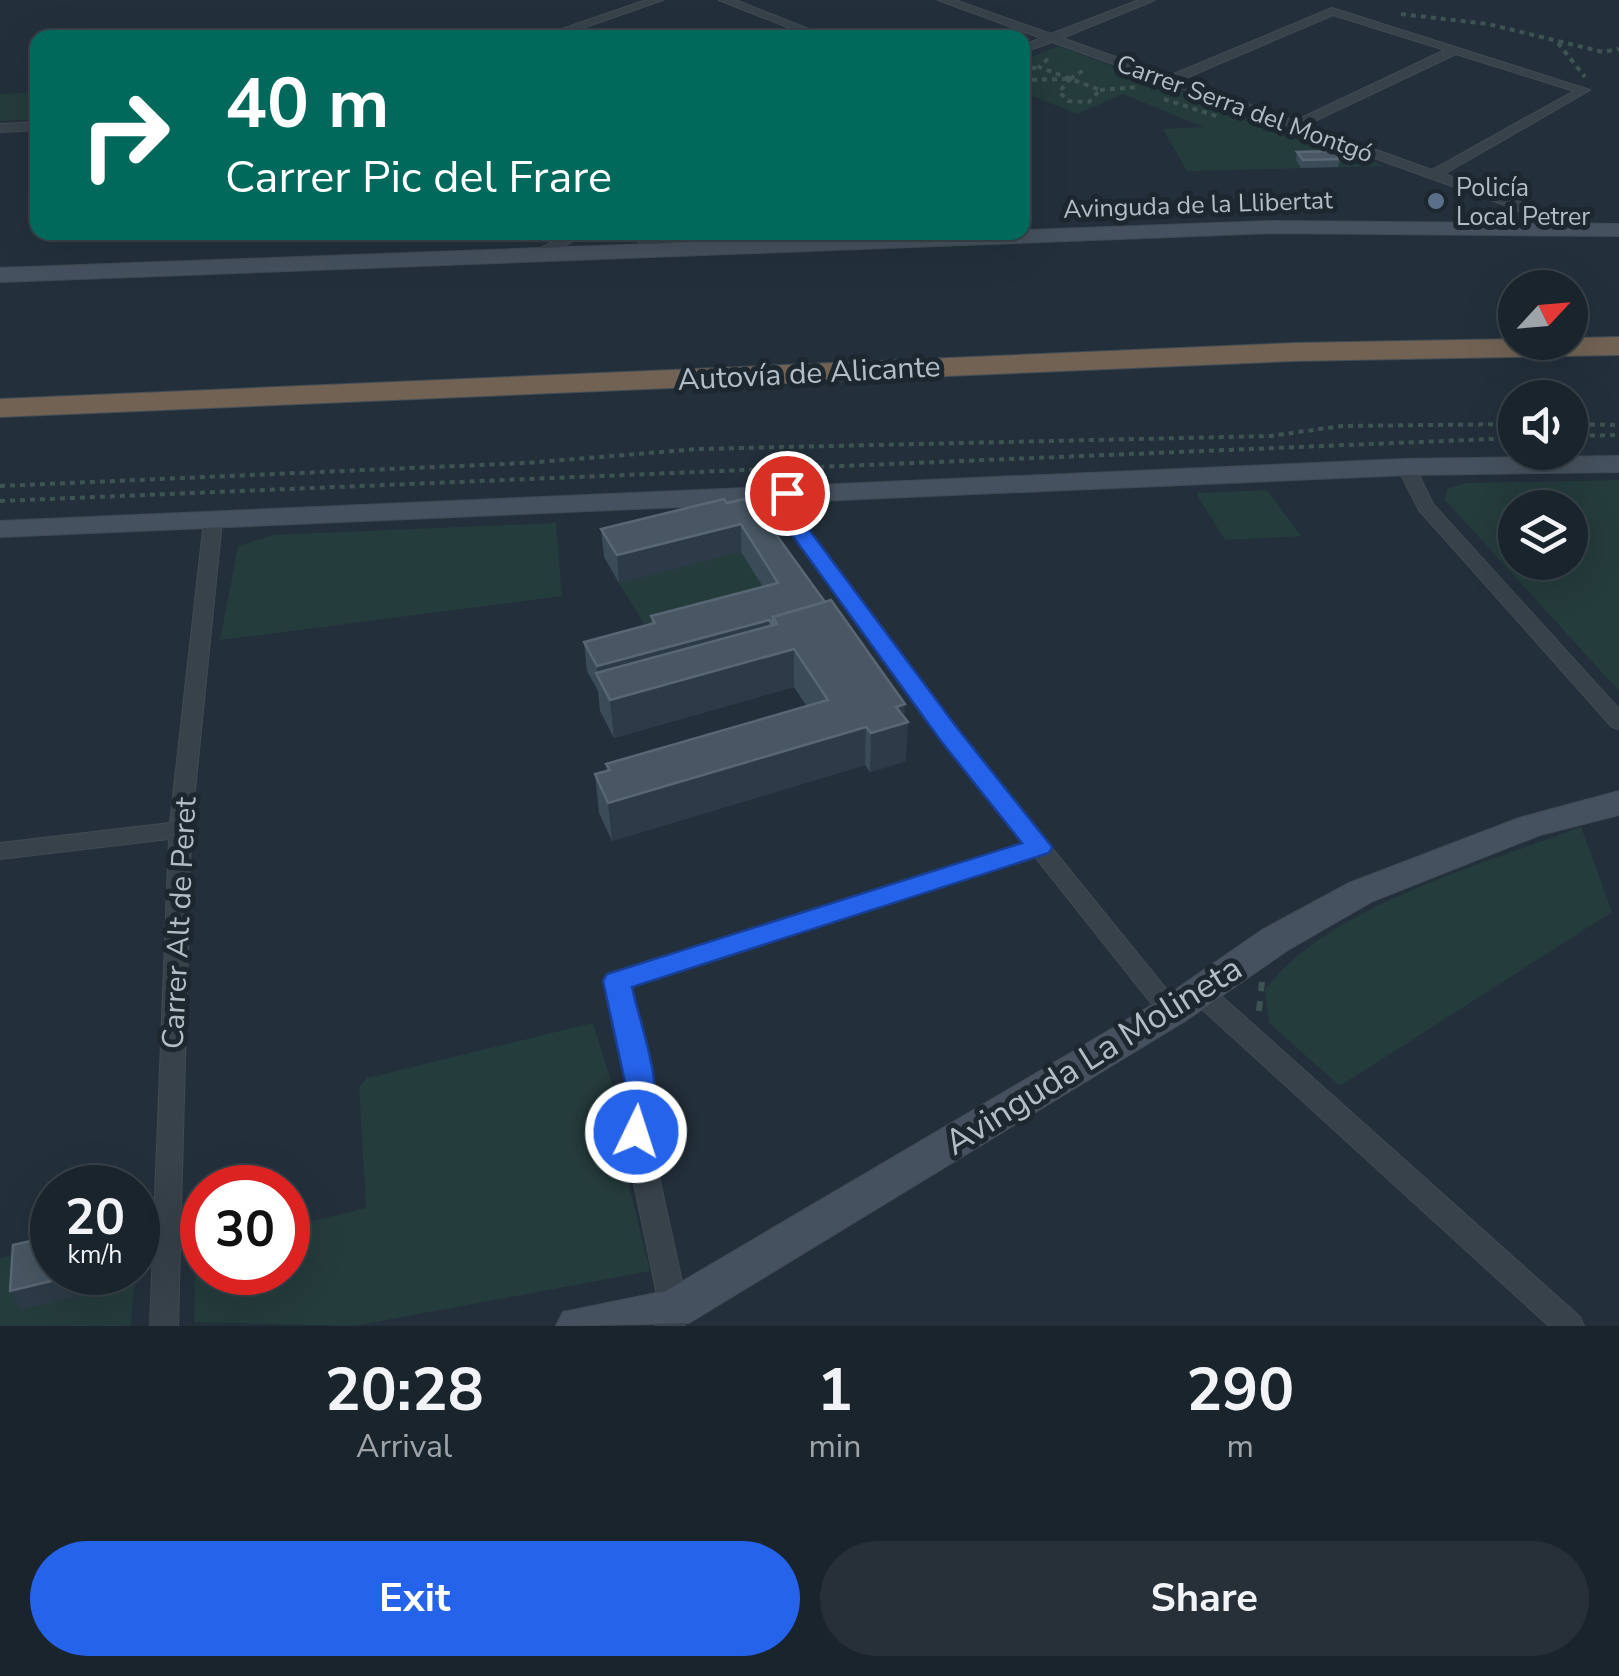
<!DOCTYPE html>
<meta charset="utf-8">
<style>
:root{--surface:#1a242c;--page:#273038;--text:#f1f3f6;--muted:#9fa4a9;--line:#384148;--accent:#2563eb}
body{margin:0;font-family:"Nunito Sans",sans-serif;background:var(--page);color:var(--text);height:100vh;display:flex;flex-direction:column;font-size:38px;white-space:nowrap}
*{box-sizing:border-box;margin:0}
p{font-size:32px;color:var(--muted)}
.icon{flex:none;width:55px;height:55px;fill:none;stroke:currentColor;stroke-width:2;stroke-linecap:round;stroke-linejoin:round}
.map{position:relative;height:1326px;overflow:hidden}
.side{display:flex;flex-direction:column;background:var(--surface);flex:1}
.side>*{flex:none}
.banner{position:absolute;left:30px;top:30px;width:1000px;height:210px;border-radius:20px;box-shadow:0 10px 40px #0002,0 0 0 2px var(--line);background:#00695c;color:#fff;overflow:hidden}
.needle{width:65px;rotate:64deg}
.tools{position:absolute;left:1498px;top:270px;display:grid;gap:20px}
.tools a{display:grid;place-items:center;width:90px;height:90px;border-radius:50%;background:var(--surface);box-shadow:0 10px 40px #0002,0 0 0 2px var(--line);font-size:50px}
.speed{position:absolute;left:30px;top:1165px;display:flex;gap:20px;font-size:50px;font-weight:700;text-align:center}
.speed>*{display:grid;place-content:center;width:130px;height:130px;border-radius:50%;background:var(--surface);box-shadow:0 10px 40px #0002,0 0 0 2px var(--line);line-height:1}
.speed small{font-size:25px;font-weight:400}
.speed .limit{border:15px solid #d22;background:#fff;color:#111}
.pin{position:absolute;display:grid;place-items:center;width:85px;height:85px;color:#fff;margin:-42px;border:5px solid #fff;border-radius:50%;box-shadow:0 2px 10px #0007}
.me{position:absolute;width:110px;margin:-55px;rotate:4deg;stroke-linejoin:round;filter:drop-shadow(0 0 8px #0008)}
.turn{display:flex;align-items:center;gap:35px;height:210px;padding:0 30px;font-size:45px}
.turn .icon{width:130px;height:130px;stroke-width:2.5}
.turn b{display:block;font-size:70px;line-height:85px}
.eta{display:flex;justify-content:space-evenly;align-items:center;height:170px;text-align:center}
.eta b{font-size:60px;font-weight:700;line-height:70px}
.action{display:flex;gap:20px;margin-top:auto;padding:20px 30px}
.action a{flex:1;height:115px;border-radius:60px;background:var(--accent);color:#fff;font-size:40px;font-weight:700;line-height:115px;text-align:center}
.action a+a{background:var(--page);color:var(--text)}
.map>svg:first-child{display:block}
.green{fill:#253c3c;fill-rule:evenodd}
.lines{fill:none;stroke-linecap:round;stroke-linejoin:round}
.street-casing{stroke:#404b54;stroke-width:2}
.secondary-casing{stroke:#404b54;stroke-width:2}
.highway-casing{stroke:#424d56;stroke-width:2}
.path-far1{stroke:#3e5453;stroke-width:4;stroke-dasharray:5 5;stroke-linecap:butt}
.path{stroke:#3e5453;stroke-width:6;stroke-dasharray:10 10;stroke-linecap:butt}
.street{fill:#37424b;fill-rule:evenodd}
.secondary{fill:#45515e;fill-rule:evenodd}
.highway{fill:#716254;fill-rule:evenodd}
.wall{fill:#3b4b57}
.shaded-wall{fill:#2c3b47}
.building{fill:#485763;stroke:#586773;stroke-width:2.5}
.route{fill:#2563eb;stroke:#184099;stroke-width:2.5}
.service-dot{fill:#5c6f8a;stroke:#1c2730;stroke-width:4}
.labels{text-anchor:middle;stroke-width:10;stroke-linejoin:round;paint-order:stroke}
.far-street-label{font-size:25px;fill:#b2bdc7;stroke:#1c2730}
.far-poi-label{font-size:25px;fill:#b2bdc7;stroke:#1c2730;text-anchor:start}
.street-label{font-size:30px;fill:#b2bdc7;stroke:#1c2730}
.near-street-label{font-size:35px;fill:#b2bdc7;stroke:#1c2730}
</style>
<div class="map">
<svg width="1619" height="1326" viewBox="0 0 1619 1326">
<rect width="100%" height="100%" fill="#23303b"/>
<g class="green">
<path d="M1058 46 1384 166 1187 171 1163 129 1204 127 1123 94 1077 114 1023 92 1022 61Z"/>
<path d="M37 92V119L0 121V94Z"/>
<path d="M1619 480V691L1445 500 1447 489 1467 483ZM1515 508H1570V562H1515Z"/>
<path d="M1267 490 1301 536 1225 540 1196 493Z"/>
<path d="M556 523 562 596 220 640 238 546 274 535Z"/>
<path d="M741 552 769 592 656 644 619 583Z"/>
<path d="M1581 827 1612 912 1340 1086 1269 1023 1265 990C1327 906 1485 864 1581 827Z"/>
<path d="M593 1023 615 1094 614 1124 650 1271 354 1326 194 1322 196 1249 202 1247V1272H288V1227L366 1208 359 1087 367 1078Z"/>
<path d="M52 1239V1272L135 1273 131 1326H0V1259Z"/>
</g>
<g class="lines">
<defs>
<g id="street">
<path d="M646 0H663L554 38H536Z"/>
<path d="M719 0H735L832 38H815Z"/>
<path d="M938 0H955L1051 34 1139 0H1155L1062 38 1169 76 1332 8 1590 90 1444 174 1523 202 1534 208 1545 226 1538 230 1533 229 1524 214 1513 208 1052 42 1022 53V46L1041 38ZM1333 15 1445 50 1295 121 1181 80ZM1456 54 1574 91 1432 170 1306 125Z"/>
<path d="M38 122V130L0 132V124Z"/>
<path d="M571 232H591L536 260 524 257Z"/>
<path d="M622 232H641L669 250 657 253Z"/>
<path d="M1406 462 1415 467 1433 504 1619 709V729L1612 727 1419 510 1397 467Z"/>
<path d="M787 488 796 493 806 528 956 730 1184 1011 1181 1018 1172 1021 1163 1018 1035 857 629 986 653 1083 649 1131 688 1309 684 1326H656L660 1309 623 1131 627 1083 604 981 607 974 1024 844 942 740 788 528 778 493Z"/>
<path d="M213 516 222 521 191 830 178 1326H150L169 839 0 859V843L170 823 204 521Z"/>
<path d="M1200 982 1209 985 1580 1317 1584 1326H1549L1191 999 1188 992 1191 985Z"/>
</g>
<g id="secondary">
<path d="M1275 221 1619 224V236L1275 233 0 282V268Z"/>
<path d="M1619 456V472L1406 475 0 537V521L1406 459Z"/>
<path d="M1619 791V815L1540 835 1373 901 1288 950 1185 1021 689 1323 556 1326 563 1312 666 1291 1159 1001 1262 930 1349 883 1519 818Z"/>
</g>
<path id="highway" d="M1619 337V355L1295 361 0 417V399L1295 343 1515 339 1570 342V338Z"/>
</defs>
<use href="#street" class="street-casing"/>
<use href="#secondary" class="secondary-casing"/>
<use href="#highway" class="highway-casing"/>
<g class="path-far1">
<path d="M1401 14 1488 24 1603 52 1619 49"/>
<path d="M1558 43 1585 77"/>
<path d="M1048 59 1039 67 1100 90 1089 102 1068 101 1059 92 1070 79"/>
<path d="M1022 70 1039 67"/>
<path d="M1070 79 1087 68"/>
<path d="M1022 80 1067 79"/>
<path d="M1100 90 1137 87"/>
<path d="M1164 99 1219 117"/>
<path d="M1570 424 1619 425"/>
<path d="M1570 436 1619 435"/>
<path d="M0 486 526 463 698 449 1270 436 1342 426 1515 424"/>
<path d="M0 501 1515 438"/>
</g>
<path class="path" d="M1259 1011 1262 982"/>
<use href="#street" class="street"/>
<use href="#secondary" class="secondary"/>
<use href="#highway" class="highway"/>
</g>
<g class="wall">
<path d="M1297 152 1340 159 1338 167 1301 168 1296 160Z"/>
<path d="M724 499 905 718 906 761 870 772 865 765 612 841 599 813 595 774 607 771 606 764 807 707 794 687 614 738 600 711 598 691 587 671 584 642 651 624V616L763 587 741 552 619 583 604 557 601 529Z"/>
</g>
<g class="shaded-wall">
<path d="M741 524V552L619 583 617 555Z"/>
<path d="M769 620 770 649 598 677 597 666Z"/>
<path d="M794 649V687L614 738 610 700Z"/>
<path d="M905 704 904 723 908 722 906 761 870 772 871 733 896 707Z"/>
<path d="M866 727 865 765 612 841 608 803Z"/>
<path d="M89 1272H103V1291L21 1310 10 1291Z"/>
</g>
<g class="building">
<path d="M1334 151 1340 159 1303 160 1297 152Z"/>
<path d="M724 499 727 503 744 499 749 505 754 504 825 602 773 617V625L769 620 597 666 584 642 655 623 651 616 778 583 741 524 617 555 601 529Z"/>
<path d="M831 600 905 704 896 707 908 722 871 733 866 727 608 803 595 774 610 770 606 764 828 700 794 649 610 700 596 673 777 624 773 617Z"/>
<path d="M52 1236V1272H89L10 1291 13 1245Z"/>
</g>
<path class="route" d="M787 487 797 493 807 527 958 729 1052 847 1049 853 632 987C642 1033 669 1095 647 1140L636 1144 625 1140 621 1132 625 1082 603 981 607 974 1022 843 941 741 787 528 777 493Z"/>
<circle class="service-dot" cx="1436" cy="201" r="10"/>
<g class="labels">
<g class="far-street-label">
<text transform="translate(1245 108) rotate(20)" y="9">Carrer Serra del Montgó</text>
<text transform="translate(1198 204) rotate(-2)" y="9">Avinguda de la Llibertat</text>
</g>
<g class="far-poi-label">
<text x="1456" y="196">Policía<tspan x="1456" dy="29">Local Petrer</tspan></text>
</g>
<g class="street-label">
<text transform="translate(809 373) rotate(-3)" y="10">Autovía de Alicante</text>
<text transform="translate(179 923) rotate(-87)" y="10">Carrer Alt de Peret</text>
</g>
<g class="near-street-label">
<text transform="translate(1093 1055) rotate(-32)" y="12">Avinguda La Molineta</text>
</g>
</g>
</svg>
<div class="tools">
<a><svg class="needle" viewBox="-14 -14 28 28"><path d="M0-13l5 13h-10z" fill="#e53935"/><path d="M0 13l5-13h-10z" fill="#9fa4a9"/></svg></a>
<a><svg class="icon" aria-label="sound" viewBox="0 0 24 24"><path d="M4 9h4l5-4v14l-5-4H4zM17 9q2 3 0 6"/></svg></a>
<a><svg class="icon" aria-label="layers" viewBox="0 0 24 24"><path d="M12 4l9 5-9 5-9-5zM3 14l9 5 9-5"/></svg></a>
</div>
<div class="speed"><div>20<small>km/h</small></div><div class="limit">30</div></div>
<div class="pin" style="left:787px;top:493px;background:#d93025"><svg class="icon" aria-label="arrive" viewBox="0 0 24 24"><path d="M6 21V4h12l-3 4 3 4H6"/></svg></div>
<svg class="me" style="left:636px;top:1132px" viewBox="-20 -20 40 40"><circle r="17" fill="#2563eb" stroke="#fff" stroke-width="3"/><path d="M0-11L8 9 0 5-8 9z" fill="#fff"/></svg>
<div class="banner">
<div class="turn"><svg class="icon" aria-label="right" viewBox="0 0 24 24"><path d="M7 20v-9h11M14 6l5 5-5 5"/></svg><div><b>40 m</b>Carrer Pic del Frare</div></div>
</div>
</div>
<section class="side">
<div class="eta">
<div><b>20:28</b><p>Arrival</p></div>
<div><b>1</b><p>min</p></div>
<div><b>290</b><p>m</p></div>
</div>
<div class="action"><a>Exit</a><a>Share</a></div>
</section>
